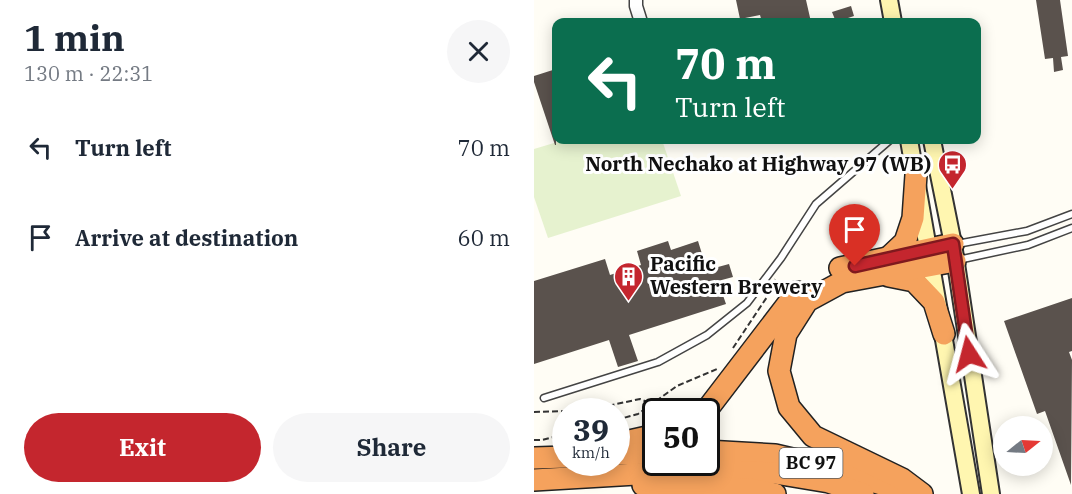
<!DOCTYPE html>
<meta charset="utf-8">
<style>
:root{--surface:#fff;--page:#f6f6f7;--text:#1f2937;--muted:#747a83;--accent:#c4262e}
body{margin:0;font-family:"IBM Plex Serif",serif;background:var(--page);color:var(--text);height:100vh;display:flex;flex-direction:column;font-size:22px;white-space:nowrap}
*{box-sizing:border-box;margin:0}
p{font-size:20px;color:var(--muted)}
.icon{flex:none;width:33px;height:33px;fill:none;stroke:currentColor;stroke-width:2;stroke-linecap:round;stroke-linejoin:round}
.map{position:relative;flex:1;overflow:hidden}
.drawer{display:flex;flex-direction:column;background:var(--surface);width:534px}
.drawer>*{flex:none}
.hud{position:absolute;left:18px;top:18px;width:429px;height:126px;border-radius:12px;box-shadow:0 3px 15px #0003;background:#0b6e4f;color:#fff;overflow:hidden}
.needle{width:39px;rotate:72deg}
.buttons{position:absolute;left:459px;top:416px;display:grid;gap:12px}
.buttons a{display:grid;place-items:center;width:60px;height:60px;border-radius:50%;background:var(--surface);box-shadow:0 3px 15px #0003;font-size:30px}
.speed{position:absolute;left:18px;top:398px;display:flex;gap:12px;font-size:30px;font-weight:700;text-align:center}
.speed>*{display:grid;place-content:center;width:78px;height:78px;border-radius:50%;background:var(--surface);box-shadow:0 3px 15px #0003;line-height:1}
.speed small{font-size:15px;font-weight:400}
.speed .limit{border:3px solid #111;border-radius:9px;background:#fff;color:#111}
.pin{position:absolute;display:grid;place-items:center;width:51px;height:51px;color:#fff;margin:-62px -26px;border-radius:50% 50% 50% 0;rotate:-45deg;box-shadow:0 0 6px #0007}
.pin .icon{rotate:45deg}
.me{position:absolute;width:66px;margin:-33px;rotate:351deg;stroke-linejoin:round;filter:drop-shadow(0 0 4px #0008)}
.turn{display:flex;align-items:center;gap:21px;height:126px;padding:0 24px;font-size:27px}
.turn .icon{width:78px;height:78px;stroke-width:2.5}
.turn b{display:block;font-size:42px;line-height:51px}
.round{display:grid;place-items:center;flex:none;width:63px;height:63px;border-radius:32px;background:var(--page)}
.head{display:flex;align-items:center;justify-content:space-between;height:102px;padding:0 24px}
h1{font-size:36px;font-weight:700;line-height:45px}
.primary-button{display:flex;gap:12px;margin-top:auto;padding:12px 24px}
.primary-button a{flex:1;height:69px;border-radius:36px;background:var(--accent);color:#fff;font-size:24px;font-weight:700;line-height:69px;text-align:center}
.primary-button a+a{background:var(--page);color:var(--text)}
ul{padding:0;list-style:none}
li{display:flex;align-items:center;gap:18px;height:90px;padding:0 24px}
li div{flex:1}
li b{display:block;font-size:22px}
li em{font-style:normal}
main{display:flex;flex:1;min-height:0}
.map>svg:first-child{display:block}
.pitch{fill:#e6f2cf}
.building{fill:#5a524d}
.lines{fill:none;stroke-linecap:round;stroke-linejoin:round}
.lane-casing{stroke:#444;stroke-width:9}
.street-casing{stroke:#444;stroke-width:15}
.secondary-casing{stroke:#333;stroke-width:20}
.highway-casing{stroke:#222;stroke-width:24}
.path{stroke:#333;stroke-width:2;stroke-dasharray:6 3;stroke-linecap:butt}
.lane{stroke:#fff;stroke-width:6}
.street{stroke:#fff;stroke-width:12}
.secondary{stroke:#fff6b0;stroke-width:16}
.highway{stroke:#f5a25d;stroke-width:21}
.route-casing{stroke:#7f191e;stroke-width:15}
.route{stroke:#c4262e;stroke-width:10}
.labels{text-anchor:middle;stroke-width:6;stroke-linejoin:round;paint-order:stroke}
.shield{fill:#fff;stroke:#585858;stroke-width:1.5}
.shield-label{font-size:18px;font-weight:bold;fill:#111}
.poi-label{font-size:20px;font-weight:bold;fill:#111;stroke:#fff;text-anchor:end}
</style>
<main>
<section class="drawer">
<div class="head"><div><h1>1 min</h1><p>130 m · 22:31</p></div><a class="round"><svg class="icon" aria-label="close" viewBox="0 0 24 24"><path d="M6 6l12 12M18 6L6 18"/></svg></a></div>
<ul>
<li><svg class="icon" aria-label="left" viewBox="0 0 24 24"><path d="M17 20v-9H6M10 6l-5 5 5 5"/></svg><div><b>Turn left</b></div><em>70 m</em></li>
<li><svg class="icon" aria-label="arrive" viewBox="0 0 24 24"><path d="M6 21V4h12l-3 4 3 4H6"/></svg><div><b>Arrive at destination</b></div><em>60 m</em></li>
</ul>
<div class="primary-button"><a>Exit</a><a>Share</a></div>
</section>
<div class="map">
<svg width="538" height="494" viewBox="0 0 538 494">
<rect width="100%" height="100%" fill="#fffdf5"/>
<path class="pitch" d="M30 140H128L147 196 14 238 0 197V149Z"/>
<g class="building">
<path d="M202 0H272L277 22H228L226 15 206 19Z"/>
<path d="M502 0H526L534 56 527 57 529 70 520 72 519 58 511 59Z"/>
<path d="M317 6 320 16 302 22 298 12Z"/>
<path d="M22 69V145H21L0 82V76Z"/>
<path d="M134 241 137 250 164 241 173 270 195 264 199 277 184 281 192 304 95 335 104 361 84 367 75 340 0 364V281L71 259 76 275 107 265 103 251Z"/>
<path d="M538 298V351L535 352 538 360 537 485 511 411 503 414 470 321Z"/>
</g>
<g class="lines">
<defs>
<g id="lane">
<path d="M423 244 493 231 538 214"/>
<path d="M424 260 494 245 538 228"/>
<path d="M10 398 124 362 173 335 213 303 247 258 282 204 356 140"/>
</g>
<path id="street" d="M102 0V6L107 22"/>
<g id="secondary">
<path d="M355 0 359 22"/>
<path d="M375 140 437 494"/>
<path d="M398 140 419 244 457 494"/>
</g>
<g id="highway">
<path d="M353 259 371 242 379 218 382 175"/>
<path d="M306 268 419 244"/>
<path d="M355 276 380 281 400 302 410 334"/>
<path d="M172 411 263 292"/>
<path d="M82 444 122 435"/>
<path d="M172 451 241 455 297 468 363 489"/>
<path d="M83 454 122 453"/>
<path d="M0 458 32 457"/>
<path d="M0 480 171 470 241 473 295 482 329 494"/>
<path d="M109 485 216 489 241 494"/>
<path d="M388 494 368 479 279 436 255 407 245 371 252 334 273 301 308 282 421 261"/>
</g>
</defs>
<use href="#lane" class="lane-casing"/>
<use href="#street" class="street-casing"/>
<use href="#secondary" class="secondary-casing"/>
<use href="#highway" class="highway-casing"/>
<g class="path">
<path d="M199 348 239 288 241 279"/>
<path d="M39 411 54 410 106 399 118 404"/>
<path d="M0 412 32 411"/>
<path d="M82 420 104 414 143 386 183 369"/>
<path d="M0 440H8L32 434"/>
</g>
<use href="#lane" class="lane"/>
<use href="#street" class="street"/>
<use href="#secondary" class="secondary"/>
<use href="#highway" class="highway"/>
</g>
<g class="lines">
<defs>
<path id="route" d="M321 266 419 244 435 354"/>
</defs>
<use href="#route" class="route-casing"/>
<use href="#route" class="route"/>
</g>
<defs>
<symbol id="bus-pin" viewBox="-11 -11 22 30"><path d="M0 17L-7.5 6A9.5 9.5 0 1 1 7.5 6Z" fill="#c4262e" stroke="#fff"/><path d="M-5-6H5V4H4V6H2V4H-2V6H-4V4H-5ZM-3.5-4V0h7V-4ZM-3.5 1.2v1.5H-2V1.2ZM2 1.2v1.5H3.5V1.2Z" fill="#fff"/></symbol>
<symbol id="building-pin" viewBox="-11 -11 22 30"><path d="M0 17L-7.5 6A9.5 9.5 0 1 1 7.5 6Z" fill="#c4262e" stroke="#fff"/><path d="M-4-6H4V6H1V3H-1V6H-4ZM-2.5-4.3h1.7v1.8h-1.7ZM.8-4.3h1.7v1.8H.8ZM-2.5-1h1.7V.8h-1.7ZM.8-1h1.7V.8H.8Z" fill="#fff"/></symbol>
</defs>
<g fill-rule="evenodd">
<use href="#bus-pin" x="402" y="148" width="33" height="45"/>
<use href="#building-pin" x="78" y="260" width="33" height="45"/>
</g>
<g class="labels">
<rect class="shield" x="245.5" y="448" width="63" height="30" rx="4.5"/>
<g class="shield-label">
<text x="277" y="469">BC 97</text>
</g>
<g class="poi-label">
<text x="397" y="171">North Nechako at Highway 97 (WB)</text>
<text x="116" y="271" text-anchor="start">Pacific<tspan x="116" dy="23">Western Brewery</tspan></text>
</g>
</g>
</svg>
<div class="buttons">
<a><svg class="needle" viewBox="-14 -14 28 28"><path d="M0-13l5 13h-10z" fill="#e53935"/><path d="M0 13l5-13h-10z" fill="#747a83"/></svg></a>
</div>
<div class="speed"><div>39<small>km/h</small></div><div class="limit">50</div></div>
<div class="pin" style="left:321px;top:266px;background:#d93025"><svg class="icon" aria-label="arrive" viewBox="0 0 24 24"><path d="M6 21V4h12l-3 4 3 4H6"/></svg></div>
<svg class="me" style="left:435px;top:354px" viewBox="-20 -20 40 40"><path d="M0-17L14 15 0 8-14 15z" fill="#c4262e" stroke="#fff" stroke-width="4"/></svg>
<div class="hud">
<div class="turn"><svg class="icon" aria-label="left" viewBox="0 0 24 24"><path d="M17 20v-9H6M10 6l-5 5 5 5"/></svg><div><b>70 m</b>Turn left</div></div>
</div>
</div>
</main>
